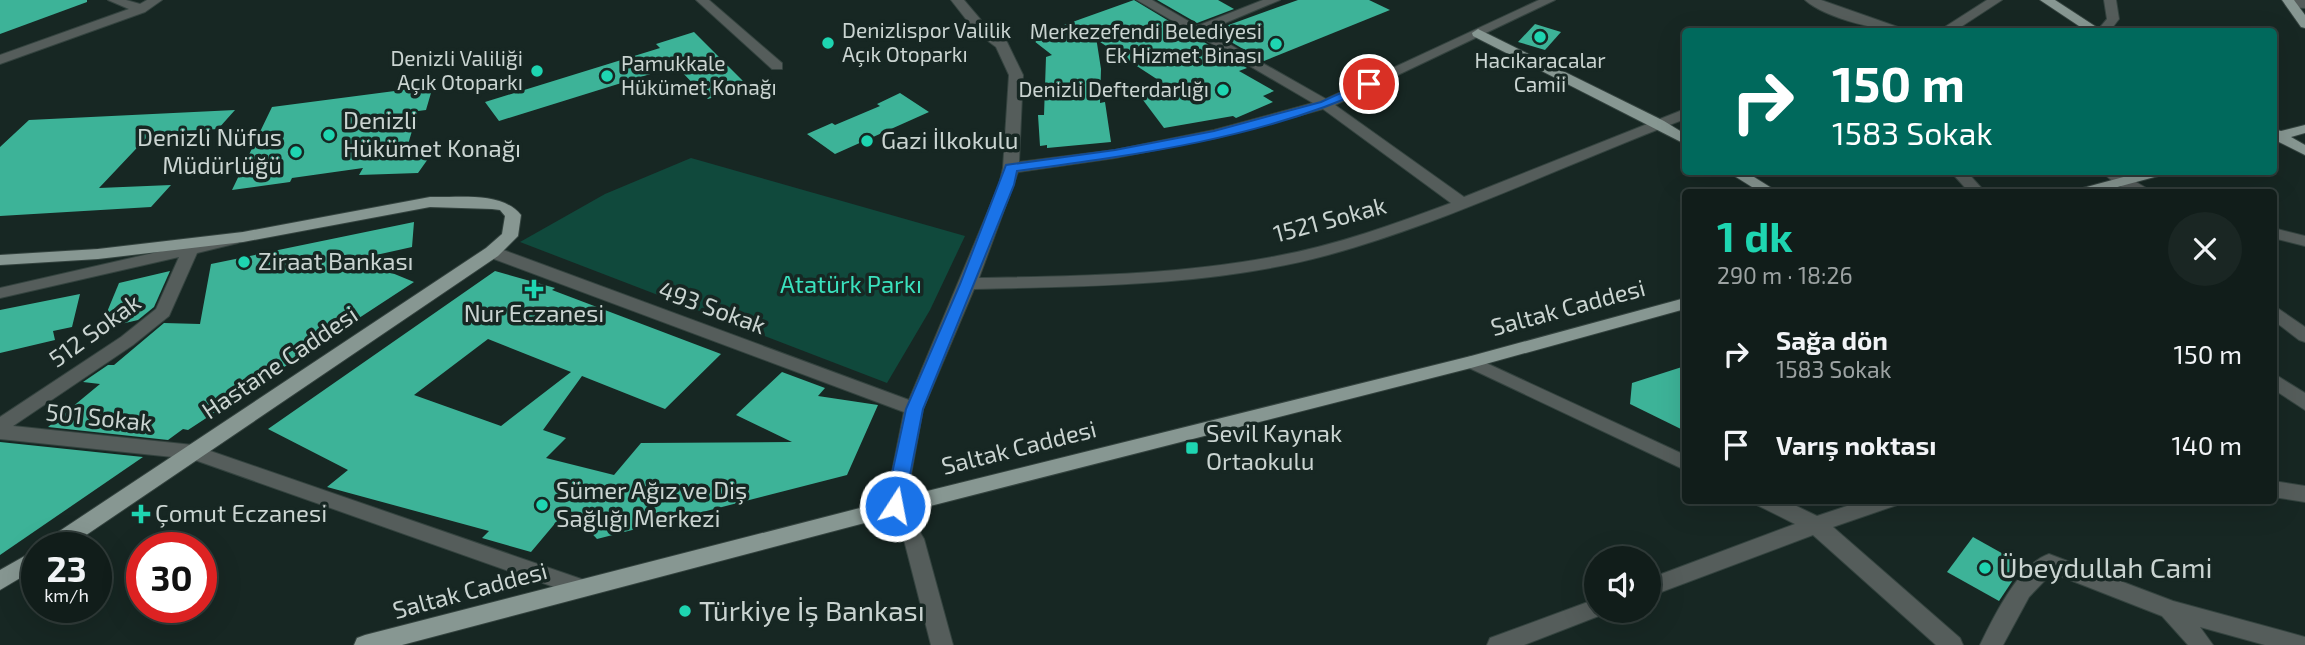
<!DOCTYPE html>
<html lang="tr">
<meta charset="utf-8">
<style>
:root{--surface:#111d1a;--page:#1a2623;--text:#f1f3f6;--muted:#9ca2a2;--line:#303b39;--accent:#1ed5b1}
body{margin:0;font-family:"Exo 2",sans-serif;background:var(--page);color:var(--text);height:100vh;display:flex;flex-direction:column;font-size:26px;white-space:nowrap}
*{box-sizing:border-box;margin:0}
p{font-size:23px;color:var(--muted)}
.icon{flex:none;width:38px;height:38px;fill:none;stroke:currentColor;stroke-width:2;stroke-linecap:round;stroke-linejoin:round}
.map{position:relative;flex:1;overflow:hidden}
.side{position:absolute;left:1682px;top:189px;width:595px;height:315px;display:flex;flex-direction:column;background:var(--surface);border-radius:7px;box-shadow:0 7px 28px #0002,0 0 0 2px var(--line)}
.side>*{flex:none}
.hud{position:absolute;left:1682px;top:28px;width:595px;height:147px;border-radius:7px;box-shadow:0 7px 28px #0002,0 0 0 2px var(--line);background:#00695c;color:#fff;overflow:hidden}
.tools{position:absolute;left:1584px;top:546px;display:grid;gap:14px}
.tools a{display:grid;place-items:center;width:77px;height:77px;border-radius:50%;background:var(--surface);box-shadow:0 7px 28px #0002,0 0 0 2px var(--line);font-size:35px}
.speed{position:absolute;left:21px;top:532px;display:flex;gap:14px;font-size:35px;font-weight:700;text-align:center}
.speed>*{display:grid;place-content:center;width:91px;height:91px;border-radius:50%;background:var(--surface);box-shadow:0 7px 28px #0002,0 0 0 2px var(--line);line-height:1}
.speed small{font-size:18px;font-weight:400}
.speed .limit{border:10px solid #d22;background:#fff;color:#111}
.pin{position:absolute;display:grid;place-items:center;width:60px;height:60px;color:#fff;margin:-30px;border:4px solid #fff;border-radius:50%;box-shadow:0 2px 7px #0007}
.me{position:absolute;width:77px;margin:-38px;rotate:11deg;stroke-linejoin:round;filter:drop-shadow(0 0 5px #0008)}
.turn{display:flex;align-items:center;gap:24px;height:147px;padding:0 35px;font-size:32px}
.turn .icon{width:91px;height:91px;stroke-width:2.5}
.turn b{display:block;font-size:49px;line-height:60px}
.round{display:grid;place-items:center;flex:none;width:74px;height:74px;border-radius:37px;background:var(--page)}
.overview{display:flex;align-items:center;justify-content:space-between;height:119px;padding:0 35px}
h1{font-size:42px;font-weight:700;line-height:52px;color:var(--accent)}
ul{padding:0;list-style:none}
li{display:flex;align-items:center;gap:21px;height:91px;padding:0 35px}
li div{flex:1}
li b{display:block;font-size:26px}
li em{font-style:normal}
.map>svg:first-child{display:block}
.green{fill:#10493c}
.building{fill:#3db398;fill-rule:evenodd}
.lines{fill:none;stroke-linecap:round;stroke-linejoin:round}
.minor-casing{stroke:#34433f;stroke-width:2}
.major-casing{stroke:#34433f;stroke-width:2}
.minor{fill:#555d5b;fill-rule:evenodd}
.major{fill:#879792;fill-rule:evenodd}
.route{fill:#1a73e8;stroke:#114b97;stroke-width:2}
.poi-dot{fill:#1ed5b1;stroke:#172723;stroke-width:2.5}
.labels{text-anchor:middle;stroke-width:7;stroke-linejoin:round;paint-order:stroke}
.far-poi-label{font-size:21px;fill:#cad4d1;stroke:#172723;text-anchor:end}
.poi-label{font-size:24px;fill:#cad4d1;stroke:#172723;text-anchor:start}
.street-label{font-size:24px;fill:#cad4d1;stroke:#172723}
.park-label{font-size:24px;fill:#3ae1bd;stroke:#172723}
.near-poi-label{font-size:28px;fill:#cad4d1;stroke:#172723;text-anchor:start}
</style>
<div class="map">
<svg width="2305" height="645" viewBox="0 0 2305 645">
<rect width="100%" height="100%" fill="#172723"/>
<path class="green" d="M691 158 965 236 930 310 887 383 520 242 605 194Z"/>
<g class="building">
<path d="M0 0H87V2L0 34Z"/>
<path d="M1134 0 1247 68 1239 71 1274 91 1263 96 1273 102 1236 118 1233 116 1164 128 1140 96 1172 89 1100 42 1096 37 1101 69 1100 103 1105 102 1111 142 1047 148V145L1040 146 1038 115H1044L1046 57 1052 55 1034 41 1040 39 1036 35Z"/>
<path d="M1157 0H1218L1234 9 1197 23Z"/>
<path d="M1298 0H1369L1390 10 1264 61 1212 31Z"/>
<path d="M1535 24 1561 32 1545 50 1518 42Z"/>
<path d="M694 32 748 86 708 99 676 66 499 121 485 102 660 48 656 44Z"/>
<path d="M433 86 426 110 418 111 406 151 435 149 418 173 359 175 363 168 292 178 290 182 232 190 272 107Z"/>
<path d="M900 93 929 112 835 154 807 134 832 123 835 125 880 106 877 104Z"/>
<path d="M235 110 218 129 151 133 99 188 171 185 151 207 0 216V147L29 120Z"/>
<path d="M414 222 412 247 358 259 414 282 188 430 183 429 168 440 48 427 100 384 83 382 108 365H114L164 323 200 324 211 264Z"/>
<path d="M170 271 154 307 138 320 100 329 119 283Z"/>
<path d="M495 271 555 288 552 290 721 354 665 409 582 376 543 430 566 438 546 458 614 475 641 443 792 442 736 415 782 372 825 388 818 396 878 405 847 475 597 539 568 508 531 552 482 538 489 531 327 487 348 470 268 429ZM488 339 571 372 501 426 414 395Z"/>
<path d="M80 294 72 327 53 331 55 340 0 353V310Z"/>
<path d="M1685 366V431L1630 404 1632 383Z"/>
<path d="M0 442 143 457 0 555Z"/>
<path d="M1973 537 2023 565 1999 601 1947 572Z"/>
</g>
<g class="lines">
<defs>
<g id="minor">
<path d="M108 0H126L140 4 147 0H162L145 12 0 64V55L129 9Z"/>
<path d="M696 0H709L782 63V69H772Z"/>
<path d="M951 0H964L986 26 1007 42 1023 75 1019 162 1115 150 1214 130 1313 103 1137 0H1152L1197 26 1263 0H1280L1206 31 1326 99 1539 0H1555L1335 105 1464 197 1680 111 1685 110V119C1566 164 1451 221 1328 255 1213 286 1092 286 974 289L923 409 905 507 924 539 953 645H931L904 540 885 507 904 412 486 256 484 252 492 247 498 248 909 400 999 185 1003 168 1009 75 996 47 976 32ZM1323 109 1451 203C1395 224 1337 245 1277 256 1179 275 1078 276 979 278L1018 172 1115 158 1216 138Z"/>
<path d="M1805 0H1821L1912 32C1884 32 1826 19 1805 0Z"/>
<path d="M1987 0H2002L1953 32H1937Z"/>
<path d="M2104 0H2116L2119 19 2109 32H2096L2107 19Z"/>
<path d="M2291 0H2305V8L2287 7 2285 4Z"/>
<path d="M1951 172H1967L1985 192H1969Z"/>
<path d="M2103 172H2119L2153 192C2132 194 2117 188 2103 172Z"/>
<path d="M2273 228 2305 236V246L2273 238Z"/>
<path d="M232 235 238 237 240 240 238 243 197 253 169 316 133 345 13 426 193 445 590 582 593 588 590 594 582 597 574 594 192 459 0 439V417L121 337 156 309 179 257 0 298V288Z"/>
<path d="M2273 305 2305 327V342L2299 340 2273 320Z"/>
<path d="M1471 356 1685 455V470L1465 366 1462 362 1465 358Z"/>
<path d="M2273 373 2305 393V410L2273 389Z"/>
<path d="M2273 481 2305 486V502L2273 497Z"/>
<path d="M1754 500H1784L1817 516 1865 500H1900L1897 505 1833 527 1960 638 1963 645H1936L1813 535 1648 597V579L1795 524 1757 505Z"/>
<path d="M2049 554 2173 601 2305 637V645H2265L2200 627 2213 645H2188L2162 616 2052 573 2029 597 2003 645H1980C1993 618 2019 564 2049 554Z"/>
<path d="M1596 599V611H1606L1604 614 1524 645H1487L1490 638Z"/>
</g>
<g id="major">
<path d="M2040 0H2055L2104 32H2088Z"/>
<path d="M2282 0H2294L2305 15V28L2301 27Z"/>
<path d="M1478 29 1664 121 1685 134V144L1473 36 1472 33Z"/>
<path d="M2305 125V133L2291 137 2305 145V155L2277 141 2273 142V129L2281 131Z"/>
<path d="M1728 172H1746L1778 192H1760Z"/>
<path d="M2142 172H2165L2162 175 2099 192H2076L2079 189Z"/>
<path d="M430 197C458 198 502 191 521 215L518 236 498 256 67 548H40L43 542 486 248 502 234 505 216 500 210 492 209 430 207 243 242 98 259 0 265V255L98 249 243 232Z"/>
<path d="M1685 298V309L1471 368 895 515 402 645H354L357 638 365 635 895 499 1471 356Z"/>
<path d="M37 549V568L0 590V570Z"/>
</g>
</defs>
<use href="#minor" class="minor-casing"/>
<use href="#major" class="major-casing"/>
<use href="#minor" class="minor"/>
<use href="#major" class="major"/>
</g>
<path class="route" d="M1369 80 1375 84 1373 87C1263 138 1137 155 1017 171L1014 185 923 409 904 506 901 512H888L885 506 906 409 960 284 1006 165 1115 150 1214 131 1321 102Z"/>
<g class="poi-dot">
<circle cx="1540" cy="37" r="7"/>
<circle cx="828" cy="43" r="7"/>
<circle cx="1276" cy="44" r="7"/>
<circle cx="537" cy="71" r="7"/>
<circle cx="607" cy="76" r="7"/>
<circle cx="1223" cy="90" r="7"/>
<circle cx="329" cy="135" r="7"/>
<circle cx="867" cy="141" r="7"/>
<circle cx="296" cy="152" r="7"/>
<circle cx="244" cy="262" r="7"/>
<path d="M530.5 278.5h7v7h7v7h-7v7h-7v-7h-7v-7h7z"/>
<rect x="1185" y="441" width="14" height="14" rx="3.5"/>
<circle cx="542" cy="505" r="7"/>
<path d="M137.5 503.5h7v7h7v7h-7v7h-7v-7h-7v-7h7z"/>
<circle cx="1985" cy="568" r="7"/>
<circle cx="685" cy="611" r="7"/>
</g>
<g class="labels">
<g class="far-poi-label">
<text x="842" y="38" text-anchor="start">Denizlispor Valilik<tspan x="842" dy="24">Açık Otoparkı</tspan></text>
<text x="1262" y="39">Merkezefendi Belediyesi<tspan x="1262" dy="24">Ek Hizmet Binası</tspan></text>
<text x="523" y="66">Denizli Valiliği<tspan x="523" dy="24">Açık Otoparkı</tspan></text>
<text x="1540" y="68" text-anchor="middle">Hacıkaracalar<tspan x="1540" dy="24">Camii</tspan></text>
<text x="621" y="71" text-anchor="start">Pamukkale<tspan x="621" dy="24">Hükümet Konağı</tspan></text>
<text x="1209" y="97">Denizli Defterdarlığı</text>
</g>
<g class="poi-label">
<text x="343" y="129">Denizli<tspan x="343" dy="28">Hükümet Konağı</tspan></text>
<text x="282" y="146" text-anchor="end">Denizli Nüfus<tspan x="282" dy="28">Müdürlüğü</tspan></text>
<text x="881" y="149">Gazi İlkokulu</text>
<text x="258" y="270">Ziraat Bankası</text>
<text x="534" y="322" text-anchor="middle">Nur Eczanesi</text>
<text x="1206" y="442">Sevil Kaynak<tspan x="1206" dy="28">Ortaokulu</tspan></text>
<text x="556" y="499">Sümer Ağız ve Diş<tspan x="556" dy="28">Sağlığı Merkezi</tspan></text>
<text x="155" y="522">Çomut Eczanesi</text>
</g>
<g class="street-label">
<text transform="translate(1330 220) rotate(-15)" y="8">1521 Sokak</text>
<text transform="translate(712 308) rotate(20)" y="8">493 Sokak</text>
<text transform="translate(1568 308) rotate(-15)" y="8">Saltak Caddesi</text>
<text transform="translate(95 331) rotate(-36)" y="8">512 Sokak</text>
<text transform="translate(280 363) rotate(-34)" y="8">Hastane Caddesi</text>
<text transform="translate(99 418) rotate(6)" y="8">501 Sokak</text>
<text transform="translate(1019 448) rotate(-14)" y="8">Saltak Caddesi</text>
<text transform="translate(470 591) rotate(-15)" y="8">Saltak Caddesi</text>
</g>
<g class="park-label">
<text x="851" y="293">Atatürk Parkı</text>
</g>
<g class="near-poi-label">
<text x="1999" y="578">Übeydullah Cami</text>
<text x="699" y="621">Türkiye İş Bankası</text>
</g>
</g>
</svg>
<div class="tools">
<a><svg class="icon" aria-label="sound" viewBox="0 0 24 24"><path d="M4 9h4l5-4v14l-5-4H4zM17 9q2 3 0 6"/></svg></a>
</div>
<div class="speed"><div>23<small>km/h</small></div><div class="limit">30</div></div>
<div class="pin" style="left:1369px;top:84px;background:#d93025"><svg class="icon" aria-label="arrive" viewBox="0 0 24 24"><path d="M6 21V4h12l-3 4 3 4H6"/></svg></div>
<svg class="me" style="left:895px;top:506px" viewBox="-20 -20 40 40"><circle r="17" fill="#1a73e8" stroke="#fff" stroke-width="3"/><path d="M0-11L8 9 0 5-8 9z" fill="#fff"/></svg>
<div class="hud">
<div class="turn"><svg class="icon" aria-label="right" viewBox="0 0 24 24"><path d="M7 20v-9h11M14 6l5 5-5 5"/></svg><div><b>150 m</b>1583 Sokak</div></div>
</div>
<section class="side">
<div class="overview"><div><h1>1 dk</h1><p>290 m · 18:26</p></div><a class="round"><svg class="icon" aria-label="close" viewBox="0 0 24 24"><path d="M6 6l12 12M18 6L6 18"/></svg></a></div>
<ul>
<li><svg class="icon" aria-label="right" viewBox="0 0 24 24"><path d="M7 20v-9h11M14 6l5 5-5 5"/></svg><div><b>Sağa dön</b><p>1583 Sokak</p></div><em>150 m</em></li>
<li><svg class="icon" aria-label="arrive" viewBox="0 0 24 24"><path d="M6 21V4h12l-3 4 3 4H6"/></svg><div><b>Varış noktası</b></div><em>140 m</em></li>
</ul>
</section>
</div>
